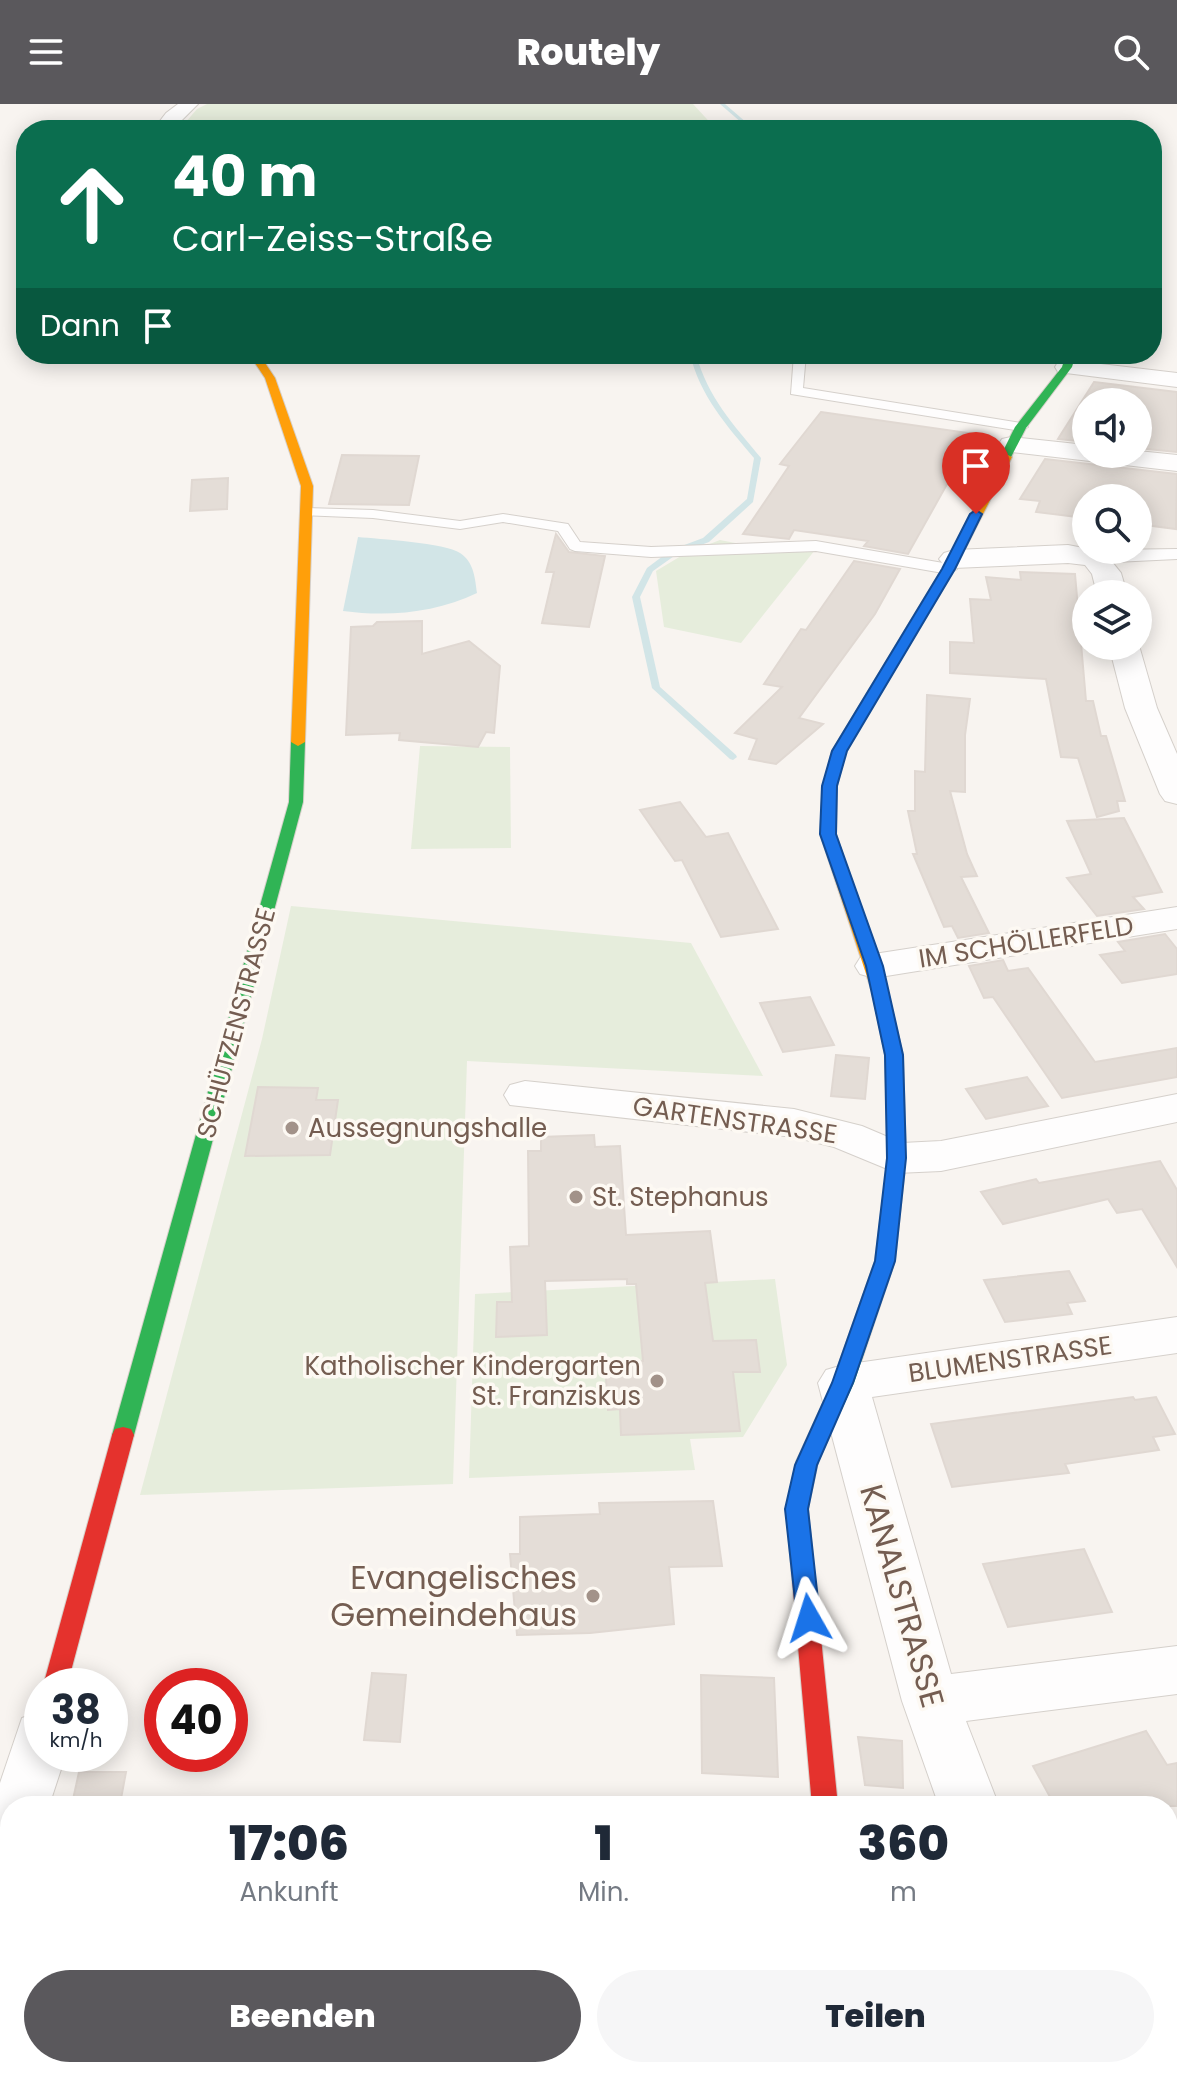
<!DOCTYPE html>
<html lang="de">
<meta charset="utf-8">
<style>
:root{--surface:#fff;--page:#f6f6f7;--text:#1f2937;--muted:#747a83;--accent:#5a585c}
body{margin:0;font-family:Poppins,sans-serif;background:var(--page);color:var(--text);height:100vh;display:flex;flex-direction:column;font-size:30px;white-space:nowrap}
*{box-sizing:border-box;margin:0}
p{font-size:26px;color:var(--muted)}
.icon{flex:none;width:44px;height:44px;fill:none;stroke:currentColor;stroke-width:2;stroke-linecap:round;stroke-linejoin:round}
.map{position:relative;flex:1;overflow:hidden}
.side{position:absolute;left:0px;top:1692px;width:1178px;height:282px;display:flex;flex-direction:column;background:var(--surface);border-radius:32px 32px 0 0;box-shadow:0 4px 20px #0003}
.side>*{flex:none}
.hud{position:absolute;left:16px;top:16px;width:1146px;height:244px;border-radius:32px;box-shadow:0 4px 20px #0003;background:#0b6e4f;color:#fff;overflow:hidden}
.tools{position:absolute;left:1072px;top:284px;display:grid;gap:16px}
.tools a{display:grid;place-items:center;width:80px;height:80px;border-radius:50%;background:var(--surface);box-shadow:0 4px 20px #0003;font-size:40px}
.speed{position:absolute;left:24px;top:1564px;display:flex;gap:16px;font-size:40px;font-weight:700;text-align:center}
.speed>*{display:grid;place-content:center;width:104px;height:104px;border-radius:50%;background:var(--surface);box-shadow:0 4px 20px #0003;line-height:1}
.speed small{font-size:20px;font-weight:400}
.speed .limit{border:12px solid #d22;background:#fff;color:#111}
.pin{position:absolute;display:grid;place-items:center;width:68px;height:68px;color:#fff;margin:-82px -34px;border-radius:50% 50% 50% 0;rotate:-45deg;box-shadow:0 0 8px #0007}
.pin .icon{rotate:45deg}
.me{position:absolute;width:88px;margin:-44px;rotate:354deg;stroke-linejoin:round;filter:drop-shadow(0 0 6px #0008)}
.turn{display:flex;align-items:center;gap:28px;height:168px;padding:0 24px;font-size:36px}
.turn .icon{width:104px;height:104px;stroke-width:2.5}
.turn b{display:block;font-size:56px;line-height:68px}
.then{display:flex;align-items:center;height:76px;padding:0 24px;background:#0003;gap:16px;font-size:30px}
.eta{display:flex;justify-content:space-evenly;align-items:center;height:136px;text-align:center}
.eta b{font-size:48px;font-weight:800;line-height:56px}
.button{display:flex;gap:16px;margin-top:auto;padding:16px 24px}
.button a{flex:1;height:92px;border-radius:48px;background:var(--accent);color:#fff;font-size:32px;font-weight:800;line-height:92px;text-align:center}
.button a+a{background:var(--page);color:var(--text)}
header{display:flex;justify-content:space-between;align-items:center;height:104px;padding:0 24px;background:var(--accent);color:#fff;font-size:36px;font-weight:800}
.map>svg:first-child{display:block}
.green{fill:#e6eddc}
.water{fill:#d2e5e7}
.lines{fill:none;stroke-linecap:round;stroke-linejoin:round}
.stream{fill:#d2e5e7;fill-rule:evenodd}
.building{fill:#e4ddd7;stroke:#e0d8d2;stroke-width:2}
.lane-casing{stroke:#d5d0cb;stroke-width:2}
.street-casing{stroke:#d5d0cb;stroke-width:2}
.fast-casing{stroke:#d6d0ca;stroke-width:2}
.slow-casing{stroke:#d6d0ca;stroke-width:2}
.jam-casing{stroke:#d6d0ca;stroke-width:2}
.lane{fill:#fefdfd;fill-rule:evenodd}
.street{fill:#fefdfd;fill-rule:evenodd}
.fast{fill:#30b455;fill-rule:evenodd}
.slow{fill:#ff9f0a;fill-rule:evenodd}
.jam{fill:#e5322d;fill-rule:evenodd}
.route{fill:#1a73e8;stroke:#114b97;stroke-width:2}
.poi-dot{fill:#a29289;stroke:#fdf9f3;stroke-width:3}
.labels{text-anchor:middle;stroke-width:7;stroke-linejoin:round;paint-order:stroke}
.street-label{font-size:26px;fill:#745d51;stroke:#fdf9f3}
.poi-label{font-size:26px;fill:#745d51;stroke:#fdf9f3;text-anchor:start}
.near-poi-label{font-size:32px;fill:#745d51;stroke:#fdf9f3;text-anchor:end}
.near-street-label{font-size:32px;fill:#745d51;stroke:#fdf9f3}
</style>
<header><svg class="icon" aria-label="menu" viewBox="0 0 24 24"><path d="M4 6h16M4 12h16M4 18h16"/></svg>Routely<svg class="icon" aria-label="search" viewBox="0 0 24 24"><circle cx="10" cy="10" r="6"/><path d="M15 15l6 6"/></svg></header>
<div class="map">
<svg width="1177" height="1973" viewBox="0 0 1177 1973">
<rect width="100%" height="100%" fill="#f8f4f0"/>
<g class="green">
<path d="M207 0H693L717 26H179L197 5Z"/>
<path d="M720 436 780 448 815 446 741 539 664 523 656 467 686 449Z"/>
<path d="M420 642 510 643 511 744 411 745Z"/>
<path d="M291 802 691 839 763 972 467 957 453 1380 140 1391 262 935Z"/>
<path d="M775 1175 787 1261 743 1333 690 1335 695 1366 469 1374 475 1190Z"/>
</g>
<path class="water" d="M358 433C378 435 446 439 460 449 474 458 475 474 477 489 436 509 388 513 343 507Z"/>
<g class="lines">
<g class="stream">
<path d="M720 0H725L755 26H750Z"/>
<path d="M690 250H696C708 294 733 320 761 354L753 398 709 438 677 450 653 467 640 493 660 583 736 651 737 653 733 656 730 655 652 584 632 493 647 464 671 446 703 434 747 395 754 354C727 322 700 292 690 250Z"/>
</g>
</g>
<g class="building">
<path d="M1094 278 1177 288V348L1138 344V298H1086V338L1058 335Z"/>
<path d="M821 308 975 330 908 450 864 442 868 437 794 426 789 435 743 430 789 362 780 360Z"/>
<path d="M342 351 419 352 409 401 329 400Z"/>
<path d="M1045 355 1177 370 1176 425 1138 420V394H1086V414L1036 408 1040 397 1020 395Z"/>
<path d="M228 374 227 405 190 407 192 376Z"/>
<path d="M556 430 569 448 605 452 589 523 542 519 554 468H546Z"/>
<path d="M854 457 900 465 875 510 799 614 823 620 776 660 749 655 757 635 735 629 782 583 764 580 801 525 806 526Z"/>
<path d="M1020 468 1075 470 1086 597H1093L1101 632H1106L1125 697H1117L1119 707 1097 713 1078 654 1061 653 1046 575 950 569V538L974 539 970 495 991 496 986 473 1021 476Z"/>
<path d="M422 517V550L469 537 500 562 494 629 486 628 478 643 399 636 400 629 346 631 351 523 373 522 377 518Z"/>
<path d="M927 591 970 595 965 631V688L950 687 967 750 977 772 961 773 989 829 958 834 952 822 944 823 913 750H917L908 707H915V667L925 668Z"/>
<path d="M680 698 706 733 728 729 778 825 721 833 682 756 675 757 640 706Z"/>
<path d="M1124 714 1162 788 1133 793 1144 805 1097 812 1067 774 1091 770 1067 717Z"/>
<path d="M1165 830 1177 845V870L1122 879 1100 851 1125 847 1118 838Z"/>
<path d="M1003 856 1008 867 1028 864 1095 958 1177 944V973L1062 994 993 893 984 894 969 862Z"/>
<path d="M810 893 834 941 783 948 760 899Z"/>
<path d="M836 951 869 954 865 995 831 992Z"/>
<path d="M1027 973 1048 1002 986 1015 966 985Z"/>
<path d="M258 983 318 984 316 996H338L330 1051 245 1052Z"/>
<path d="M594 1031 595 1043 620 1042 626 1131 710 1127 717 1178 705 1179 713 1237 756 1236 760 1268H733L740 1327 621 1331 620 1305 608 1306 605 1258 643 1257 636 1180H627V1175L545 1177 547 1231 496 1233 497 1198H512L510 1143 529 1142 528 1047H541V1033Z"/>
<path d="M1160 1057 1177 1086V1163L1142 1105 1117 1109 1108 1095 1003 1120 981 1088 1036 1075 1039 1079Z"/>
<path d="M1069 1167 1085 1197 1067 1199 1072 1210 1005 1218 984 1176Z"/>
<path d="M1133 1293 1135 1296 1156 1293 1175 1330 1153 1333 1159 1346 1065 1360 1069 1369 952 1383 931 1320Z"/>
<path d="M713 1397 722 1462 669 1463 674 1520 590 1529 517 1531 510 1450H520V1413L600 1410 599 1399Z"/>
<path d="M1084 1445 1112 1508 1008 1523 983 1460Z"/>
<path d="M372 1569 406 1571 400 1638 364 1636Z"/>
<path d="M701 1571 774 1574 778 1673 702 1669Z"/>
<path d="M1146 1627 1167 1661 1177 1659V1702H1055L1033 1662Z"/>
<path d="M858 1633 902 1637 903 1684 865 1681Z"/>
<path d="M79 1668H126L120 1700H72Z"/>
</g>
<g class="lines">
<defs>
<g id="lane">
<path d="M794 250H806L803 284 1021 319 1028 323 1021 327 791 290Z"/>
<path d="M306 404 373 406 460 417 503 410 568 420 580 438 651 443 816 437 949 460 957 465 949 470 816 447 651 453 575 447 570 445 558 427 503 418 460 425 373 414 301 411V405Z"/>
<path d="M1177 445V455L1094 459 1086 454 1089 451 1111 446Z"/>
</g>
<g id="street">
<path d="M178 0H198L172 26H153L166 9Z"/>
<path d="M1067 256 1177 269V283L1058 268 1055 263 1058 258Z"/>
<path d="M1011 333 1086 341V350H1138V347L1177 351V367L1002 347 998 341 1002 335Z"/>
<path d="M1068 441 1104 448 1121 469 1127 490H1097L1092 470 1085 461 1068 459 954 464 944 461 939 455 944 449 954 446Z"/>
<path d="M1138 538 1157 604 1177 650V700L1165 697 1160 690 1125 604 1109 542H1138Z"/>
<path d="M1177 803V825L874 874 860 870 855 862 860 854 874 850Z"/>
<path d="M525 977 794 1005 862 1022 902 1039 941 1037 1177 990V1018L941 1067 897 1069 834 1043 794 1033 510 1001 504 991 510 981Z"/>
<path d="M1177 1213V1249L872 1293 951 1570 1177 1542V1590L966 1617 999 1702H939L902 1597 818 1279 826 1266 843 1261Z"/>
<path d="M42 1607V1650H66L49 1702H10V1766L0 1762V1679L22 1614Z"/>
<path d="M1168 1925 1177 1929V1973H1141L1138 1964H1168Z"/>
<path d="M789 1964H855L859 1973H793Z"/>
</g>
<g id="fast">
<path d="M1066 250H1076L1072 263 1026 324 1010 355H1002L1000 353 1015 323 1062 263Z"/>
<path d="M298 634 305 638 303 698 134 1331 131 1337 123 1339 115 1337 112 1331 289 698 291 638Z"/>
<path d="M880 883 888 888 903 951 906 1054 895 1157 854 1279 815 1364 807 1367 799 1364 796 1358 832 1279 875 1157 888 1054 885 951 872 888Z"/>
</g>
<g id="slow">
<path d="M249 250H259L275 274 313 382 305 638 298 642 291 638 301 382 265 274Z"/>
<path d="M1006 350 1012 353 960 455 846 647 837 682 836 730 888 888 880 893 872 888 820 730 823 682 832 647 948 455 1000 353Z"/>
</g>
<g id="jam">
<path d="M123 1323 131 1325 134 1331 67 1582H43L112 1331 115 1325Z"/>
<path d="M807 1349 815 1352 818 1358 808 1405 838 1702H812L786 1405 796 1358 799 1352Z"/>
</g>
</defs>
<use href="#lane" class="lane-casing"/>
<use href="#street" class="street-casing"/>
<use href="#fast" class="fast-casing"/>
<use href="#slow" class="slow-casing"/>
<use href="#jam" class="jam-casing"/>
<use href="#lane" class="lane"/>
<use href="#street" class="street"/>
<use href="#fast" class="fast"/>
<use href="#slow" class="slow"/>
<use href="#jam" class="jam"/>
</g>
<path class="route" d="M976 406 982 410 955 465 847 647 837 682 836 730 883 862 903 951 906 1054 895 1157 853 1279 817 1361 808 1405 820 1514 817 1521 809 1524 800 1521 797 1514 785 1405 795 1361 832 1279 875 1157 887 1054 885 951 866 862 820 730 822 682 832 647 942 465 970 410Z"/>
<g class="poi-dot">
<circle cx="292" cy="1024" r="8"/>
<circle cx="576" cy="1093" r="8"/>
<circle cx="657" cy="1277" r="8"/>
<circle cx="593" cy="1492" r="8"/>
</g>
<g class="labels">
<g class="street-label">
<text transform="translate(1026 838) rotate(-9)" y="9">IM SCHÖLLERFELD</text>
<text transform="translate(236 919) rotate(-75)" y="9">SCHÜTZENSTRASSE</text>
<text transform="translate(735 1016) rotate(8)" y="9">GARTENSTRASSE</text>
<text transform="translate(1010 1255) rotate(-8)" y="9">BLUMENSTRASSE</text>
</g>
<g class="poi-label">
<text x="308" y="1033">Aussegnungshalle</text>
<text x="592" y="1102">St. Stephanus</text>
<text x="641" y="1271" text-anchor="end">Katholischer Kindergarten<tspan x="641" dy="30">St. Franziskus</tspan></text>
</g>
<g class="near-poi-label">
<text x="577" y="1485">Evangelisches<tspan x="577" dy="37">Gemeindehaus</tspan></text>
</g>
<g class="near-street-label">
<text transform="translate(902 1492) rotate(74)" y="11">KANALSTRASSE</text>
</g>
</g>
</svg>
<div class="tools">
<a><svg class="icon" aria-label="sound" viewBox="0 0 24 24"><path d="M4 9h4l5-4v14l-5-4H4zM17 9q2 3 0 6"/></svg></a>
<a><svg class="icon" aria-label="search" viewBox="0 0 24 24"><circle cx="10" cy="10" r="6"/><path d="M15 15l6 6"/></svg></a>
<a><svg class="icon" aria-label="layers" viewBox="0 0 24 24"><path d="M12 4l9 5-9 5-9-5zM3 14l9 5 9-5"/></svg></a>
</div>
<div class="speed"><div>38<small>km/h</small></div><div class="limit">40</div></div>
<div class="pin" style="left:976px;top:410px;background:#d93025"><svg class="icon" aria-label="arrive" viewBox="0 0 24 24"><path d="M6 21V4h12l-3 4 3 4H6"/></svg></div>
<svg class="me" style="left:809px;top:1514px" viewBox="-20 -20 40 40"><path d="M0-17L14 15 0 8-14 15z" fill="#1a73e8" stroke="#fff" stroke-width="4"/></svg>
<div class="hud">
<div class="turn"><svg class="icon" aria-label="ahead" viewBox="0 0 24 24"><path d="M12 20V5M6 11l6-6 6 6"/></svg><div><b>40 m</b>Carl-Zeiss-Straße</div></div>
<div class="then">Dann<svg class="icon" aria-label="arrive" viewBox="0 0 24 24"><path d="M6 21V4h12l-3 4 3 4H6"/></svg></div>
</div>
<section class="side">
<div class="eta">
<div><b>17:06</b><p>Ankunft</p></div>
<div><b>1</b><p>Min.</p></div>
<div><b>360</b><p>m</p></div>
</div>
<div class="button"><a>Beenden</a><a>Teilen</a></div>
</section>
</div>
